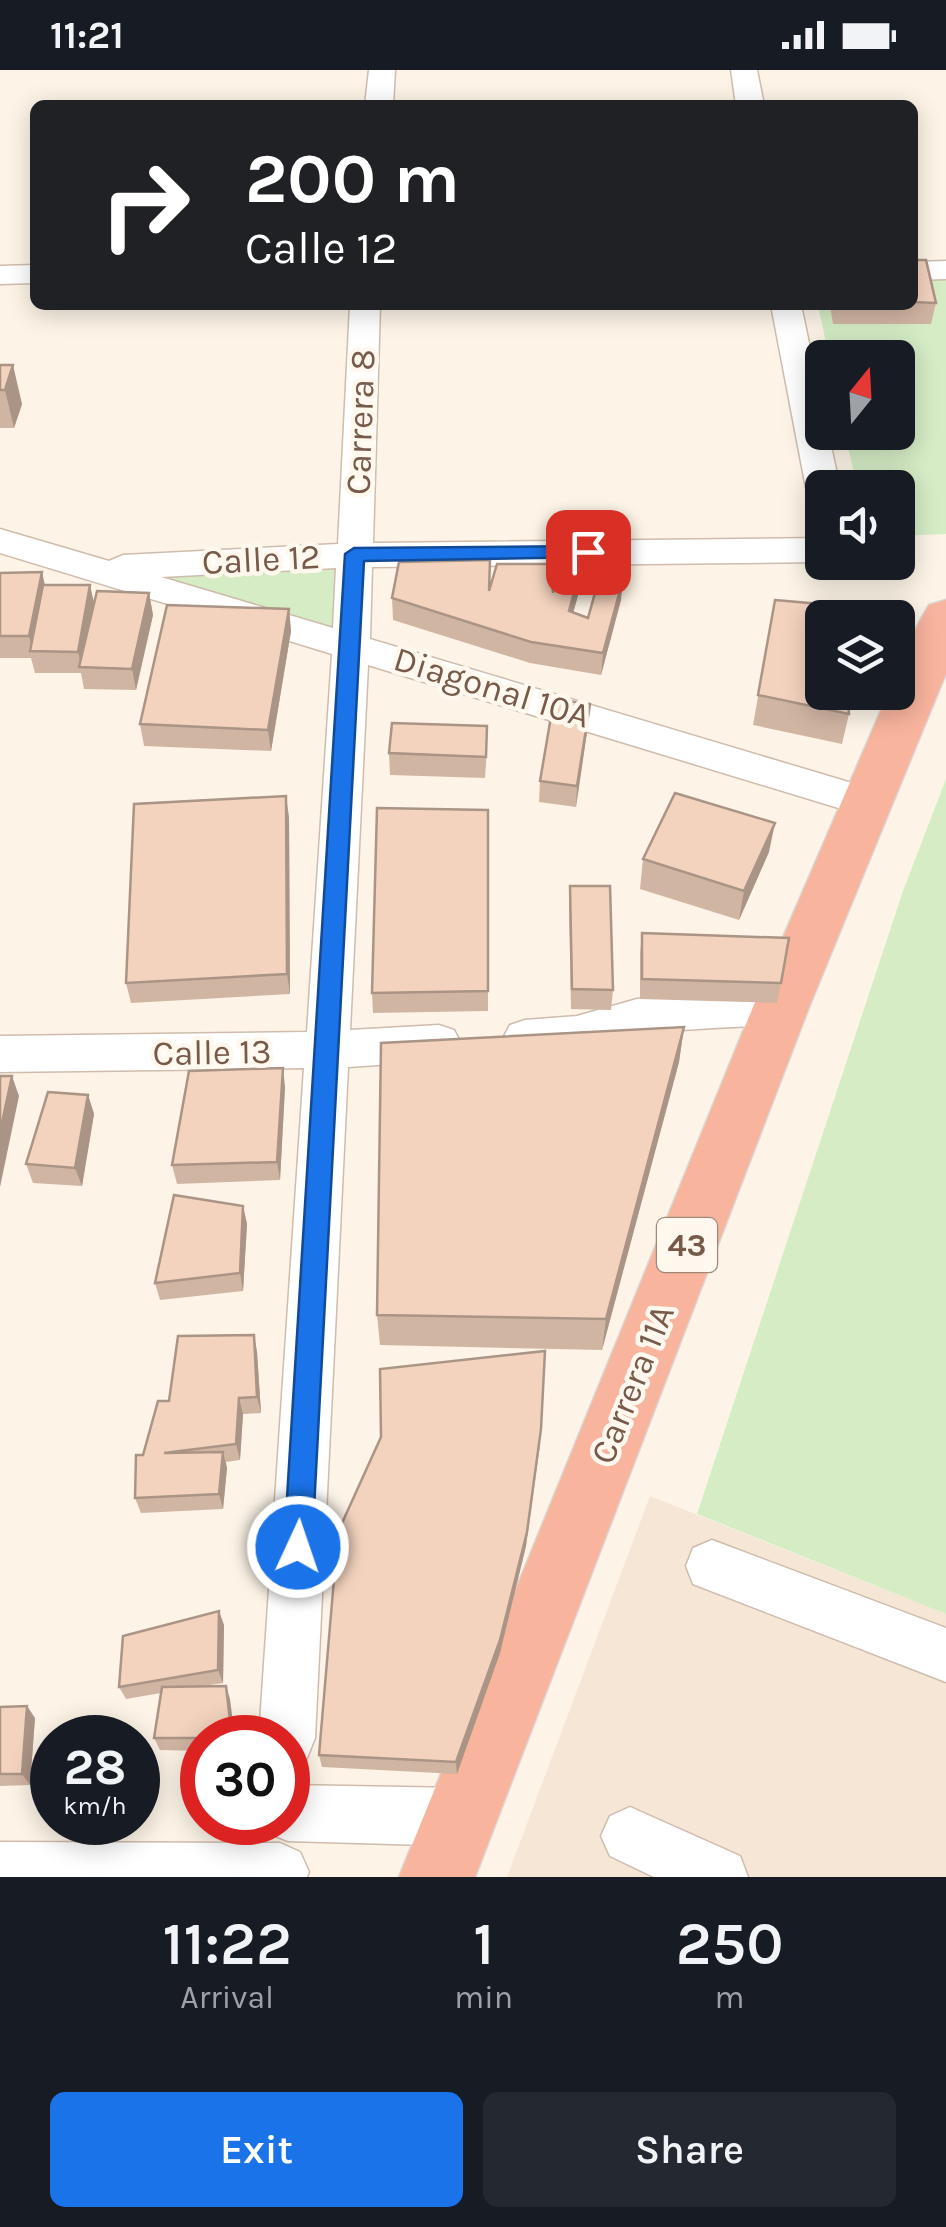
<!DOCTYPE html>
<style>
:root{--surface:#171b24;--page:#242831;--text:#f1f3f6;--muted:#9ea1a6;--accent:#1a73e8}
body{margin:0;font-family:Karla,sans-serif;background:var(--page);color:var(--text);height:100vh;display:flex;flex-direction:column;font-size:38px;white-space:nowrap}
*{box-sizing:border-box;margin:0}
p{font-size:32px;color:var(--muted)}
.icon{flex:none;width:55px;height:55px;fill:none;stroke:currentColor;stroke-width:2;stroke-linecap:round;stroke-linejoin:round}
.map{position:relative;height:1807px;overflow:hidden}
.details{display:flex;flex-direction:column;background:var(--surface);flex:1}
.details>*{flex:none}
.guide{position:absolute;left:30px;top:30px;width:888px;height:210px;border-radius:15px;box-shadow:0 5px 25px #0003;background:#202124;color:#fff;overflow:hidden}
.needle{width:65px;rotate:18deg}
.fabs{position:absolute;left:805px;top:270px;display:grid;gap:20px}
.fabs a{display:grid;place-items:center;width:110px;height:110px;border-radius:15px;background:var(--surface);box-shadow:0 5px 25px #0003;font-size:50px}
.speed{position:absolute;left:30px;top:1645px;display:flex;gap:20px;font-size:50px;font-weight:700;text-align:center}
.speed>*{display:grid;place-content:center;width:130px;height:130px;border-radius:50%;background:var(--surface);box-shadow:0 5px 25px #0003;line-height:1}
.speed small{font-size:25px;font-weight:400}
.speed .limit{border:15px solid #d22;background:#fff;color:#111}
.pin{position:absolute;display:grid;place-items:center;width:85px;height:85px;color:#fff;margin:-42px;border-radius:20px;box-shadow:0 5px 15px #0006}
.me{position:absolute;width:110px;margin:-55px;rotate:3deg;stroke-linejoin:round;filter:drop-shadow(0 0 8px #0008)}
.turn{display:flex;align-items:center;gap:35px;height:210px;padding:0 50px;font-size:45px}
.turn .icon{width:130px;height:130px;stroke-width:2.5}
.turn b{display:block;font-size:70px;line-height:85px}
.eta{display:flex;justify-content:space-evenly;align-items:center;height:170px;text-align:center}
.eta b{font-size:60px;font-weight:600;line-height:70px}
.cta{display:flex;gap:20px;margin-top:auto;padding:20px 50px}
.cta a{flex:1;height:115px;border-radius:15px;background:var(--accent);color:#fff;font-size:40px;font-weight:600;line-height:115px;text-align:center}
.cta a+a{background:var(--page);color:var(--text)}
.status{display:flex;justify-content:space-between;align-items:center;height:70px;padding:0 50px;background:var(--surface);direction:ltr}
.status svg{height:28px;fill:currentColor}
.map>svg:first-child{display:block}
.residential{fill:#f5e6d5}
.green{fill:#d5ecc5}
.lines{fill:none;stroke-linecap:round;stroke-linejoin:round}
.street-casing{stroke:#cfbcac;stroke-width:3}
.highway-casing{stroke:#dcd4d0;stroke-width:3}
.street{fill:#fff;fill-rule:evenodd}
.highway{fill:#f8b49d;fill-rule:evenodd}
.wall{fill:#d1b5a3}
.shaded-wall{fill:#aa9485}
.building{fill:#f3d3be;stroke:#aa9485;stroke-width:2.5}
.route{fill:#1a73e8;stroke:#114b97;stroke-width:2.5}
.labels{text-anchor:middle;stroke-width:9;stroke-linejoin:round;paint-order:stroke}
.shield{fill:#fff8ee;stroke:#a0897b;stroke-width:2.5}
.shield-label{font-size:32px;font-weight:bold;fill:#785a4a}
.street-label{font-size:35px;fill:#785a4a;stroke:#fff8ee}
</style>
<div class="status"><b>11:21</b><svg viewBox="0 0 49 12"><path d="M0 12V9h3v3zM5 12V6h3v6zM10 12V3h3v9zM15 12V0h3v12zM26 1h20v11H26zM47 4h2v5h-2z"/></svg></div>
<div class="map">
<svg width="946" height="1807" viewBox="0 0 946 1807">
<rect width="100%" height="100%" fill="#fdf4e7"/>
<path class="residential" d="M650 1426 946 1544V1807H507Z"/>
<g class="green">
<path d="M913 205H946V464L898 466V418L857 417 845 363 898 362V288L829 287 818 235H912Z"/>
<path d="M339 494 338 559 140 504Z"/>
<path d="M946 709V1544L697 1444 903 821Z"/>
</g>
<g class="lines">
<defs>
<g id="street">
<path d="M369 0H395L393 35H365Z"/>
<path d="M731 0H757L764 35H736Z"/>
<path d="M946 191V209L912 210V192Z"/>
<path d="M35 195V213L0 214V196Z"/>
<path d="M350 235H380L373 473 822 468V492L372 497 370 569 882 722 888 732 882 742 868 747 368 595 350 960 439 955 454 960 461 973 454 986 439 991 348 997 315 1668 307 1688 288 1696V1668H259L304 998 0 1002V966L307 962 332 584 0 483V459L109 491 123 485 338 474ZM336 498 333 558 161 507Z"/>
<path d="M771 235H801L822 335V362H828L840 418H822V429L811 426 806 418Z"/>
<path d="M781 920 796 925 803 937 796 949 781 954C734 958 686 958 640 964 596 970 554 996 510 981L503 968 510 955 525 950 577 946 637 929Z"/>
<path d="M712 1470 946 1558V1612L693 1514 686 1496 693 1478Z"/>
<path d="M288 1715 461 1718 481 1727 490 1747 481 1767 461 1776 288 1771 268 1763 263 1752H288Z"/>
<path d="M630 1737 740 1786 748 1807H654L610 1786 601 1766 610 1746Z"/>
<path d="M0 1772 280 1773 300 1782 309 1802 307 1807H0Z"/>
</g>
<path id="highway" d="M946 530V603L809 937 475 1807H399L753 937 889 622H898C898 593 914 560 929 535Z"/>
</defs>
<use href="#street" class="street-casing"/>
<use href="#highway" class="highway-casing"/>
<use href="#street" class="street"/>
<use href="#highway" class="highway"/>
</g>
<g class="wall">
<path d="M912 190 936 233 931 254H833L830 235H912Z"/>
<path d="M0 295 22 334 14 358H0Z"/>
<path d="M581 497 580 518 573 542 588 548 621 530 601 605 530 593 393 550 392 528 489 518 553 523Z"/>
<path d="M0 503 45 515 94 534 149 523 153 545 136 620 84 619 81 603H35L31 588H0Z"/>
<path d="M775 530 849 644 842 674 753 655Z"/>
<path d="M289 539 291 561 271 681 144 676 140 654Z"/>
<path d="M590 634 588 655 576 737 539 732 540 711Z"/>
<path d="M487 678 485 708 390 705 389 683Z"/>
<path d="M488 740V941L373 943 372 923Z"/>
<path d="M289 747 290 924 131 933 126 913Z"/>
<path d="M769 782 739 850 640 819 643 789Z"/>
<path d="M570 816 613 920 611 940 571 939 569 836Z"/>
<path d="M642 863 781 913 777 933 640 929V883Z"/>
<path d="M684 957 679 992 602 1280 380 1275 377 1245Z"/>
<path d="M285 1017 280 1110 177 1114 172 1095Z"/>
<path d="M88 1025 94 1044 82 1116 33 1113 26 1094Z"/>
<path d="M243 1136 247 1154 243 1221 160 1230 155 1213Z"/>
<path d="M254 1265 257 1282 261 1343 243 1344 240 1390 226 1392 227 1398 223 1439 141 1443 135 1428 143 1385 169 1331Z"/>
<path d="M540 1375 526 1476 500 1583 457 1704 322 1697 319 1685Z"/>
<path d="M224 1555 223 1613 203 1616 230 1629 202 1668V1681L160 1680 154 1668 161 1623 126 1629 119 1617Z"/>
<path d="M0 1637 35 1648 30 1715 0 1716Z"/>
</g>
<g class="shaded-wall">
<path d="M13 295 22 334 14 358 5 320Z"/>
<path d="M581 497 580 518 568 562 569 541Z"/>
<path d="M42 502 47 524 33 581 29 566Z"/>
<path d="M623 509 621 530 601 605 603 583Z"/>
<path d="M90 515 95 537 82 597 78 582Z"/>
<path d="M149 523 153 545 136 620 132 599Z"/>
<path d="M289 539 291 561 271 681 268 660Z"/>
<path d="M590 634 588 655 576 737 577 716Z"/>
<path d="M286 726 289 747 290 924 287 904Z"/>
<path d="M775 753 769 782 739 850 744 821Z"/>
<path d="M684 957 679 992 602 1280 606 1249Z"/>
<path d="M283 998 285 1017 280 1110 277 1092Z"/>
<path d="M12 1006 19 1026 0 1117V1062Z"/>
<path d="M88 1025 94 1044 82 1116 75 1098Z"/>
<path d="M243 1136 247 1154 243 1221 240 1203Z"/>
<path d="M254 1265 257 1282 261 1343 257 1327Z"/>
<path d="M239 1328 243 1344 240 1390 236 1374Z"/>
<path d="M541 1359 526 1476 500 1583 457 1704 456 1692Z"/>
<path d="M223 1382 227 1398 223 1439 219 1424Z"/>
<path d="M219 1541 224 1555 223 1613 218 1600Z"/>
<path d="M226 1616 230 1629 235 1668H232Z"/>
<path d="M27 1636 35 1648 30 1715 22 1704Z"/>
</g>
<g class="building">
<path d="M912 190H926L936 233 912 232Z"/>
<path d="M0 295H13L5 320H0Z"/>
<path d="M490 490 489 521 497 494H551L553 523 556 493 581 497 569 541 588 548 600 505 623 509 603 583 531 572 392 528 399 492Z"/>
<path d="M42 502 29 566H0V503Z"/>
<path d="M43 515H90L78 582 30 581Z"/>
<path d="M97 521 149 523 132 599 79 597Z"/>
<path d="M775 530 843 536 844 548H822V622H847L849 644 758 625Z"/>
<path d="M167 535 289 539 268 660 140 654Z"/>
<path d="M554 629 590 634 577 716 540 711Z"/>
<path d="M392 653 487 656 486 687 389 683Z"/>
<path d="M675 723 775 753 744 821 643 789Z"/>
<path d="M286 726 287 904 126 913 134 734Z"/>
<path d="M377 738 488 740V921L372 923Z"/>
<path d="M570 816H610L613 920 572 919Z"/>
<path d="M642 863 789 868 781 913 642 909Z"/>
<path d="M684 957 606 1249 377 1245 381 973Z"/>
<path d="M283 998 277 1092 172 1095 189 1001Z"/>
<path d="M0 1006H12L0 1062Z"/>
<path d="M48 1022 88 1025 75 1098 26 1094Z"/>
<path d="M174 1125 243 1136 240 1203 155 1213Z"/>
<path d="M254 1265 257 1327 239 1328 236 1374 164 1383 223 1382 219 1424 135 1428 136 1385H143L158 1331H169L178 1266Z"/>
<path d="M545 1281 541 1359 527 1462 500 1570 456 1692 319 1685 338 1462 381 1367 380 1299Z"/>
<path d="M219 1541 218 1600 119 1617 123 1566Z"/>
<path d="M226 1616 232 1668H154L162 1617Z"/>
<path d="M27 1636 22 1704H0V1637Z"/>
</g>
<path class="route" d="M588 476 598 482 595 487 364 491 312 1477 308 1487 298 1491 288 1487 284 1477 345 484 354 478Z"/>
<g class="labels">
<rect class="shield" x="657" y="1148" width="60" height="54" rx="8"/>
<g class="shield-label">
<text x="687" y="1186">43</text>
</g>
<g class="street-label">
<text transform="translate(360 352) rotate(-88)" y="12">Carrera 8</text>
<text transform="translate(261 489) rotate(-3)" y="12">Calle 12</text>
<text transform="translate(492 617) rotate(17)" y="12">Diagonal 10A</text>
<text transform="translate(212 982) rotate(-1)" y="12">Calle 13</text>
<text transform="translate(632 1314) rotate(-68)" y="12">Carrera 11A</text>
</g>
</g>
</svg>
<div class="fabs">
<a><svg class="needle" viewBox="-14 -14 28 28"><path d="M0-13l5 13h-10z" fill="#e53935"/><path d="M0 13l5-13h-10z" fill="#9ea1a6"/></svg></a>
<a><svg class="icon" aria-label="sound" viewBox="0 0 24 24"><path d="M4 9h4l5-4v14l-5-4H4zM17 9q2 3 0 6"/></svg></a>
<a><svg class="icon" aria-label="layers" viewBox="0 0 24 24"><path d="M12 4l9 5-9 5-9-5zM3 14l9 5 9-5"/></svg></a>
</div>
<div class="speed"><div>28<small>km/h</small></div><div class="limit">30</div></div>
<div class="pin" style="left:588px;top:482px;background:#d93025"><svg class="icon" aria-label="arrive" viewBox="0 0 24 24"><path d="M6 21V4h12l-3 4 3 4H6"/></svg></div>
<svg class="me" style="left:298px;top:1477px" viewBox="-20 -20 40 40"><circle r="17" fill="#1a73e8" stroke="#fff" stroke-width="3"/><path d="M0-11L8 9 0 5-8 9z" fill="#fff"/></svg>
<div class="guide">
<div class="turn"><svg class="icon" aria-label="right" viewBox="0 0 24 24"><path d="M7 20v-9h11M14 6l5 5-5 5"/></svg><div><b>200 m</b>Calle 12</div></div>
</div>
</div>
<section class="details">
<div class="eta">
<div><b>11:22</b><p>Arrival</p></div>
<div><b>1</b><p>min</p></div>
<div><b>250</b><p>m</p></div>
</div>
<div class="cta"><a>Exit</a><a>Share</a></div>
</section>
